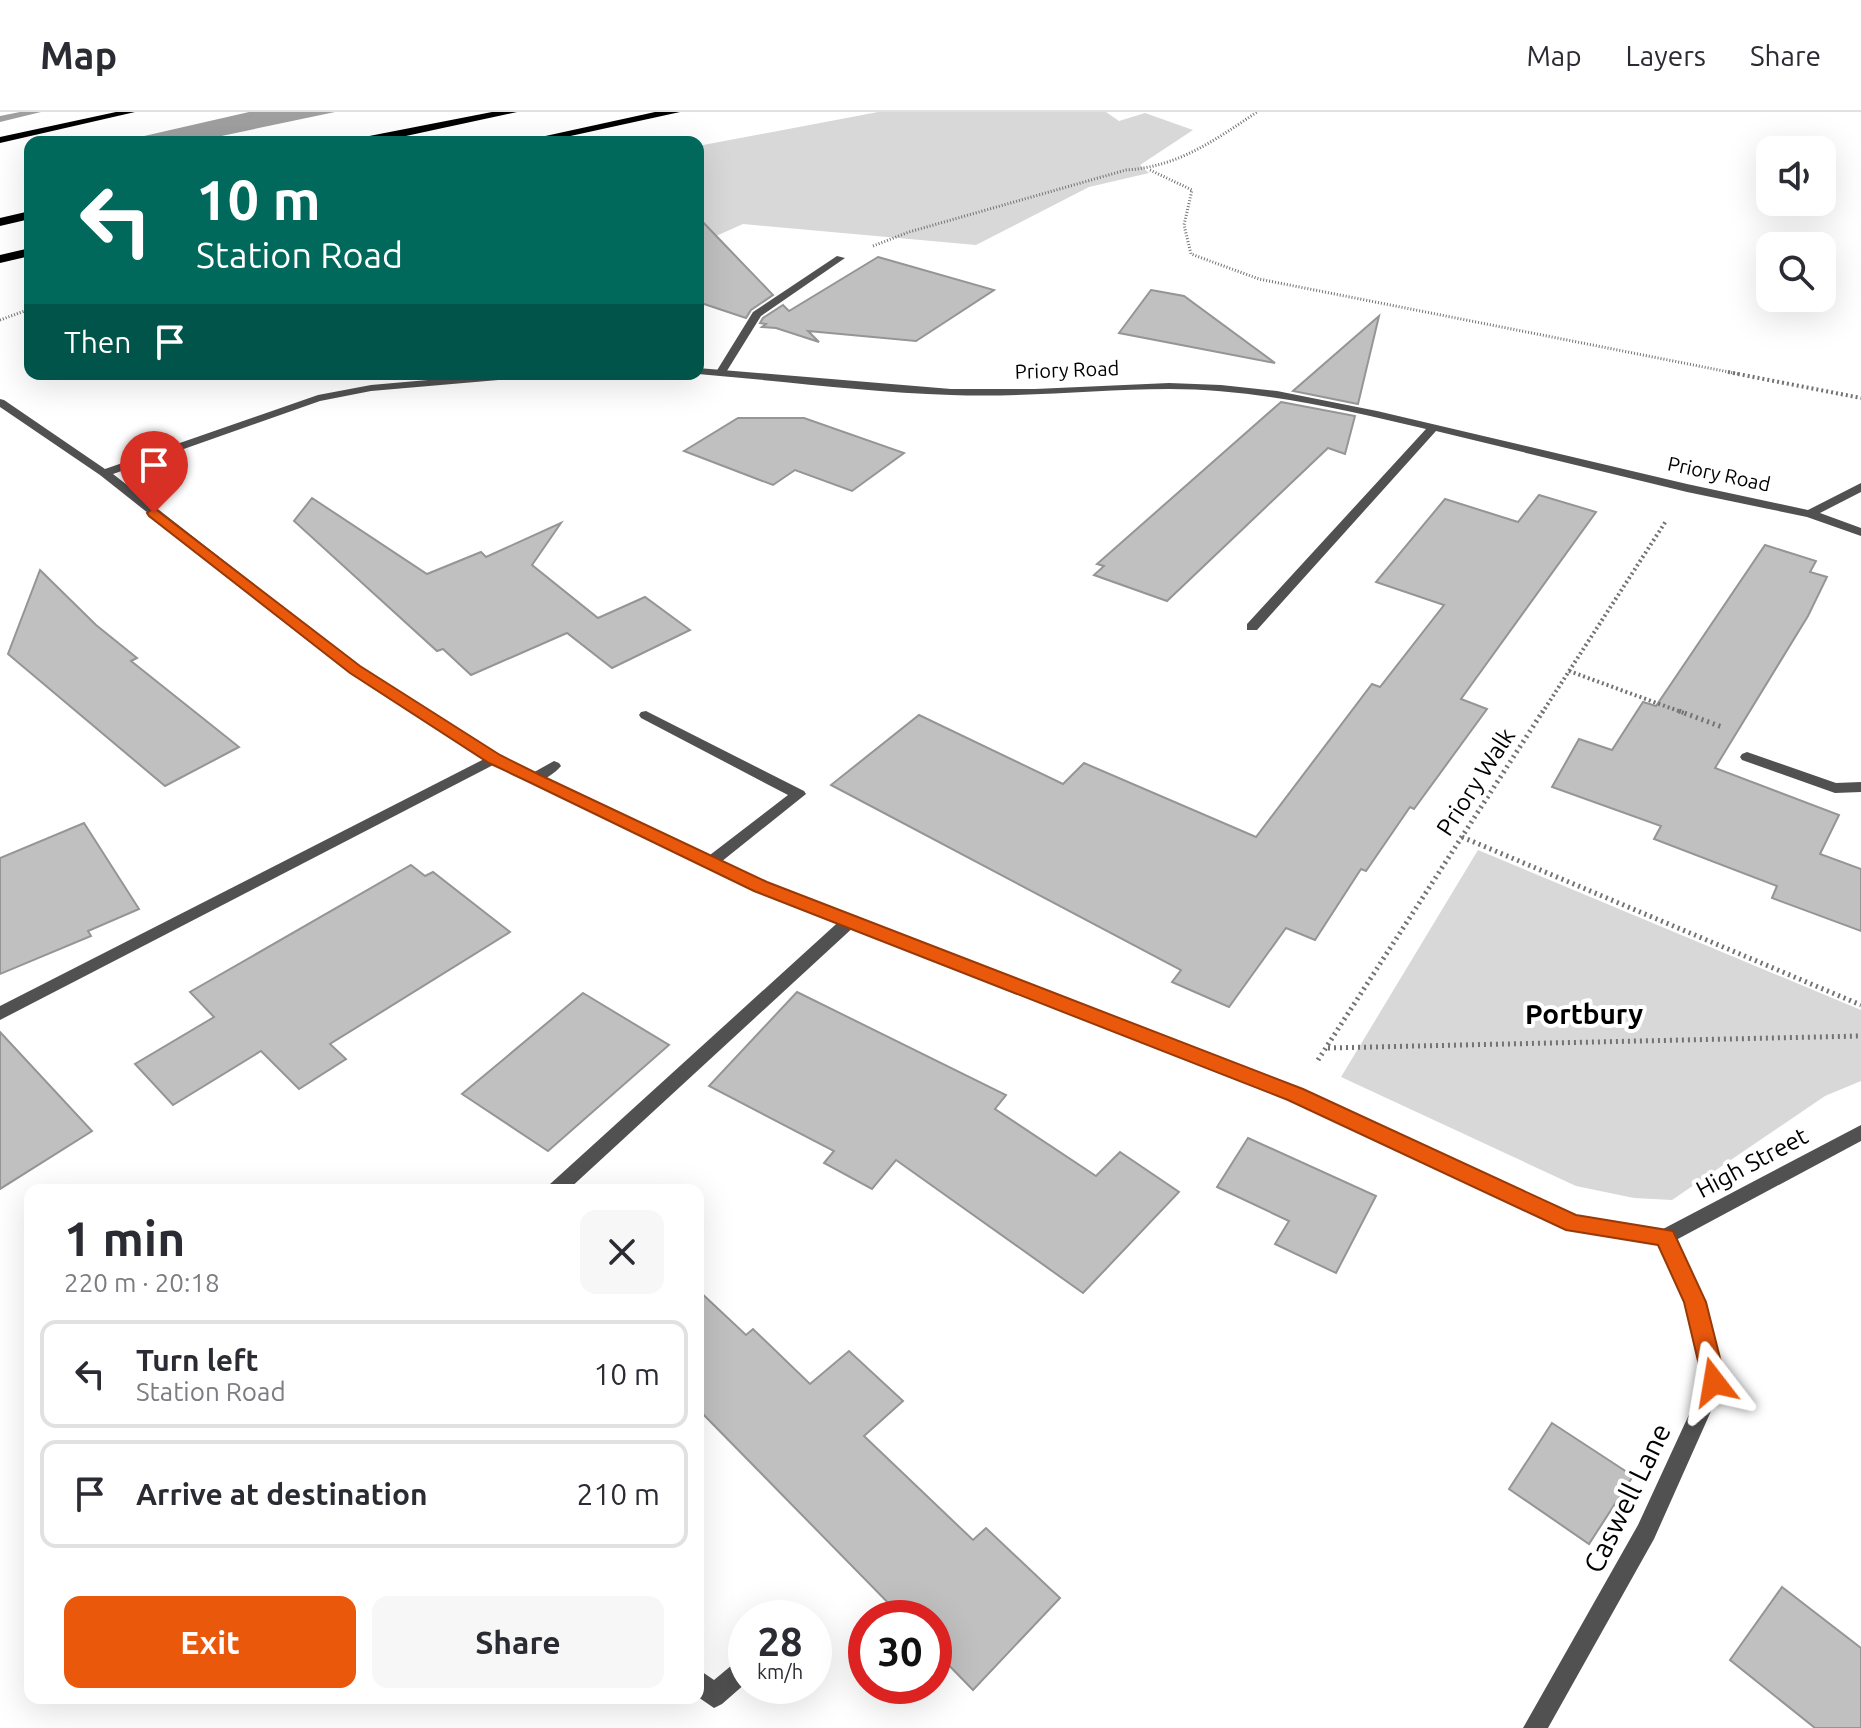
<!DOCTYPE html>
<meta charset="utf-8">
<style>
:root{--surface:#fff;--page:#f7f7f7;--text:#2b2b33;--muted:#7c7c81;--line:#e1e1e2;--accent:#ea580c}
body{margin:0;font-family:Ubuntu,sans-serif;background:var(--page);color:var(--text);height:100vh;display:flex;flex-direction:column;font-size:30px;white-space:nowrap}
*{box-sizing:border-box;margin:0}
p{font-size:26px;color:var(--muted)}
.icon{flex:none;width:44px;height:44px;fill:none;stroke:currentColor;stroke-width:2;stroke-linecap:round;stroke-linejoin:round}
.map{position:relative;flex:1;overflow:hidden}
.details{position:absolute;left:24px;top:1072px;width:680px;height:520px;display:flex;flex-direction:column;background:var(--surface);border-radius:16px;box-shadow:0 8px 32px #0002}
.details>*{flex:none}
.hud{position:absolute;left:24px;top:24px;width:680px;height:244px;border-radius:16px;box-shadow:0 8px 32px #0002;background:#00695c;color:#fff;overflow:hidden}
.controls{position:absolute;left:1756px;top:24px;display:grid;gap:16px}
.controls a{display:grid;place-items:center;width:80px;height:80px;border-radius:16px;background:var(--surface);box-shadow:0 8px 32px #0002;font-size:40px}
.speed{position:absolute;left:728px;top:1488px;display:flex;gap:16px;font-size:40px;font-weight:700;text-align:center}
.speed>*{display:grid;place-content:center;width:104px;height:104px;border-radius:50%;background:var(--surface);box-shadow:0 8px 32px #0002;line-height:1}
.speed small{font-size:20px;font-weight:400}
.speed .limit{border:12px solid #d22;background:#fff;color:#111}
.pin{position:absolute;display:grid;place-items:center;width:68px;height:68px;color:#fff;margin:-82px -34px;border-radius:50% 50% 50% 0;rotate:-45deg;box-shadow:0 0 8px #0007}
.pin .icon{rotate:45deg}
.me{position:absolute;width:88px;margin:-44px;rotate:346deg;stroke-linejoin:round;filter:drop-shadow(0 0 6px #0008)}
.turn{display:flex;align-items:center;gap:28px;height:168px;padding:0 40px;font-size:36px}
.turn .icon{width:104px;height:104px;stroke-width:2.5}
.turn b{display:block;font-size:56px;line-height:68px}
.then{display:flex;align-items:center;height:76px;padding:0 40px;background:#0003;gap:16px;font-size:30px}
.round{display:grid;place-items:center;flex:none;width:84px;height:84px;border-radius:16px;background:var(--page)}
.summary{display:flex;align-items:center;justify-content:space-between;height:136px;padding:0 40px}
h1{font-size:48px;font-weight:700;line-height:60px}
.action{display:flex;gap:16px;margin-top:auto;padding:16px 40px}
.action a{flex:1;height:92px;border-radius:16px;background:var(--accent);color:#fff;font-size:32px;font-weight:700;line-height:92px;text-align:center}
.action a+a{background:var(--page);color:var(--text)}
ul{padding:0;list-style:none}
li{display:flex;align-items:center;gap:24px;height:108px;margin:0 16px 12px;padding:0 24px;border:4px solid var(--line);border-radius:16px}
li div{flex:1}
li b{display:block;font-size:30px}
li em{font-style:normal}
header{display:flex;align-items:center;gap:48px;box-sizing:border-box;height:112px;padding:0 40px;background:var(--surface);border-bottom:2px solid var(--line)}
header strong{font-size:38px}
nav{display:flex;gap:44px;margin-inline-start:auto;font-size:28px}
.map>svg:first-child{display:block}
.green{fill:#d8d8d8}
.water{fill:#9f9f9f}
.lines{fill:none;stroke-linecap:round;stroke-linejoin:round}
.stream{fill:#9f9f9f;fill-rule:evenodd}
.building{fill:#c0c0c0;stroke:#959595;stroke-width:2}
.path-far2{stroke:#737373;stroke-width:3;stroke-dasharray:1 2;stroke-linecap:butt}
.path-far1{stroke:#737373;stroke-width:4;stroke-dasharray:2 3;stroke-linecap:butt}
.path{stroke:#737373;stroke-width:5;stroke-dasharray:2 4;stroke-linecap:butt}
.service{fill:#515151;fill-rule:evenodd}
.minor{fill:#515151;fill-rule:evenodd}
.primary{fill:#000;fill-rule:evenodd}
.motorway{fill:#000;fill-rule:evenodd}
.route{fill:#ea580c;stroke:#983908;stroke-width:2}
.labels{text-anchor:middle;stroke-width:8;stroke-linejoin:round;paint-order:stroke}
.far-street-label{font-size:20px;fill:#000;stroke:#fff}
.street-label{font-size:24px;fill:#000;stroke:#fff}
.quarter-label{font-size:28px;font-weight:bold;fill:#000;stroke:#fff}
.near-street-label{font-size:28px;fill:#000;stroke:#fff}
</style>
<header>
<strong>Map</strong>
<nav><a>Map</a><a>Layers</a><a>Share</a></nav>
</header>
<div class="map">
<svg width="1861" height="1616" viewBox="0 0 1861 1616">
<rect width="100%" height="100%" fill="#fff"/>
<g class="green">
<path d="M878 0H1106L1119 9 1145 1 1193 18 1140 53 1149 61 1089 75 976 133 743 112 698 132V34Z"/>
<path d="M1478 738 1861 898V969L1825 984 1672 1088 1634 1086 1576 1074 1341 965Z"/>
</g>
<path class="water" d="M249 0H335L193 30H118Z"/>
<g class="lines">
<path class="stream" d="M20 0H41L0 10V4Z"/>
</g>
<g class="building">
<path d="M698 105 773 183 751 198 746 206 698 190Z"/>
<path d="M878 145 994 178 916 229 808 219 819 230 776 216 762 215 766 212 760 211 763 206 783 193 789 199Z"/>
<path d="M1151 178 1184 184 1275 251 1119 221Z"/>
<path d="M1379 204 1358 292 1293 279Z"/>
<path d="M1281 290 1355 304 1345 342 1328 336 1167 489 1094 463 1104 454 1097 452Z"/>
<path d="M738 306H804L904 341 852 379 795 358 773 373 684 339Z"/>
<path d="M1539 383 1596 400 1461 587 1487 597 1414 697 1410 695 1366 759 1361 757 1315 828 1286 816 1229 895 1172 870 1181 858 831 673 919 603 1063 672 1084 651 1256 725 1372 572 1380 575 1444 493 1376 470 1445 387 1518 410Z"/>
<path d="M312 386 427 462 481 440 486 445 561 411 532 453 598 506 645 485 690 518 612 556 567 521 471 563 443 537 437 539 294 409Z"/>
<path d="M1765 433 1816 449 1810 460 1827 465 1808 504 1715 656 1839 703 1820 742 1861 757V819L1772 786 1777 774 1654 727 1661 714 1552 675 1579 627 1612 638 1643 590 1656 594Z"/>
<path d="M40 458 96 513 137 546 131 549 239 635 165 674 8 542Z"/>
<path d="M84 711 139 797 88 819 91 824 0 862V746Z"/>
<path d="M411 753 425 764 433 760 510 820 330 932 346 947 299 977 261 939 173 993 135 952 214 905 190 880Z"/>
<path d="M797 880 1006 983 995 997 1096 1064 1120 1040 1179 1080 1083 1181 896 1048 872 1077 824 1051 834 1039 709 974Z"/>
<path d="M583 881 669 933 548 1039 462 982Z"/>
<path d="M0 920 92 1019 0 1077Z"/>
<path d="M1248 1026 1376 1084 1336 1161 1275 1132 1289 1109 1217 1075Z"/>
<path d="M698 1178 746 1223 753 1217 810 1272 849 1239 903 1289 864 1324 973 1428 986 1416 1060 1486 973 1578 934 1538V1506H903L698 1297Z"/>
<path d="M1552 1311 1633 1364 1589 1432 1509 1377Z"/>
<path d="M1782 1475 1861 1536V1616H1815L1730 1548Z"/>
</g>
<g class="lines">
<g class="path-far2">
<path d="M1150 58 1192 78 1184 113 1191 142 1259 167 1739 262"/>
<path d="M873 134 909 120 1126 58C1178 55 1215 28 1257 0"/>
<path d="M0 208 30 197"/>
</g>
<g class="path-far1">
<path d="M1728 260 1861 286"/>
<path d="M1569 559 1684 601"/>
<path d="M1542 601 1666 409"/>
</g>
<g class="path">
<path d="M1679 599 1722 615"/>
<path d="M1462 725 1861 893"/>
<path d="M1328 936 1861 924"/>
<path d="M1318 948 1543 599"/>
</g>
<g class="service">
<path d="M837 144 845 146 761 204 725 262H717L716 260 753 200Z"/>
<path d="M646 599 804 679 806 682 716 754H706L703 750 706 746 788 683 641 606 639 603 641 600Z"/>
<path d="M494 642 499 644 501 647 499 650 0 908V894Z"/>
<path d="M554 649 559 651 561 654C554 662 540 672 529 669L527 666 529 663Z"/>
<path d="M851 802 857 804 859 808 857 812 568 1078H547L549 1073 845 804Z"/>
<path d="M746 1544V1571L722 1592 714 1596 698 1585V1557L714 1568 738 1548Z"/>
</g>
<g class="minor">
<path d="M698 256 951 277H1035L1169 271 1221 273 1277 279 1377 299 1687 372 1808 398 1861 371V380L1820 401 1861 416V424L1807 405 1687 380 1436 319 1257 518H1247V512L1426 317C1342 297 1256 277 1169 277 1097 277 1024 286 951 283 867 280 782 269 698 262Z"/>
<path d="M496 262H539L534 265 371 279 320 289 113 362 360 555 499 644 767 770 1302 978 1575 1103 1663 1117 1861 1013V1029L1676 1128 1705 1190 1724 1270 1654 1427 1548 1616H1523L1638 1413 1704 1270 1685 1190 1659 1132 1566 1117 1290 988 755 778 489 650 350 561 100 363 0 295V287L4 288 105 357 318 283 371 273Z"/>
<path d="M1747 640 1836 671 1861 670V680L1835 681 1742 648 1740 645 1742 642Z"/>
</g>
<path class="primary" d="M116 0H135L0 31V25Z"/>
<g class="motorway">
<path d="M492 0H517L378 30H353L359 26Z"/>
<path d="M655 0H680L543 30H518Z"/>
<path d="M30 99V107L0 114V106Z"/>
<path d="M30 136V144L0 151V143Z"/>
</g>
</g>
<path class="route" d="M154 396 360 554 500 643 540 663 767 770 1303 977 1576 1103 1673 1119 1706 1190 1726 1270 1723 1277 1714 1280 1706 1277 1703 1270 1684 1190 1658 1133 1566 1118 1288 988 754 779 529 670 489 651 350 561 149 404 147 401Z"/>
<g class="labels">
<g class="far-street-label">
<text transform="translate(1067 258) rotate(-2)" y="7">Priory Road</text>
<text transform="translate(1719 362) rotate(12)" y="7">Priory Road</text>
</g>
<g class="street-label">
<text transform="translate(1476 670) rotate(-57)" y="8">Priory Walk</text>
<text transform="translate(1752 1051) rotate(-28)" y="8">High Street</text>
</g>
<g class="quarter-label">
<text x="1584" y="912">Portbury</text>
</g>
<g class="near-street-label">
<text transform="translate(1627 1386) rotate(-64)" y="10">Caswell Lane</text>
</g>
</g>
</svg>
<div class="controls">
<a><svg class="icon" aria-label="sound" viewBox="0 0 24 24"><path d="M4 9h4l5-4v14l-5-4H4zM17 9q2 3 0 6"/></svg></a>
<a><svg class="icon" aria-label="search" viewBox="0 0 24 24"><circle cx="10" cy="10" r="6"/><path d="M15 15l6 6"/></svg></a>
</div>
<div class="speed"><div>28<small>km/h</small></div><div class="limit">30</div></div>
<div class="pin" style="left:154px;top:401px;background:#d93025"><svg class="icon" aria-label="arrive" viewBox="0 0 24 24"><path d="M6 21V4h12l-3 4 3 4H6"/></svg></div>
<svg class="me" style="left:1714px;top:1270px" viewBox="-20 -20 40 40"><path d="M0-17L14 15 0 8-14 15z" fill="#ea580c" stroke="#fff" stroke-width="4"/></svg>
<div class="hud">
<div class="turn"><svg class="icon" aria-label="left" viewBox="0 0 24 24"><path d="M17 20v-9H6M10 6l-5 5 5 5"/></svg><div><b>10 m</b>Station Road</div></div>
<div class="then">Then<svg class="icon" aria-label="arrive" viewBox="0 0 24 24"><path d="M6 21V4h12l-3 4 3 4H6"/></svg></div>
</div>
<section class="details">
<div class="summary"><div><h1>1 min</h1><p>220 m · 20:18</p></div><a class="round"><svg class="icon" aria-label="close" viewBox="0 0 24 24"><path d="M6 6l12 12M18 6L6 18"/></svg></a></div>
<ul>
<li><svg class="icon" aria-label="left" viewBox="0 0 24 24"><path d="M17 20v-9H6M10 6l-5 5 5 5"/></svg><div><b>Turn left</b><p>Station Road</p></div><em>10 m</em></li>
<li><svg class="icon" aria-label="arrive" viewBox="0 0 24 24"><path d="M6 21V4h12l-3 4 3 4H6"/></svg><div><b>Arrive at destination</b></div><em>210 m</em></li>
</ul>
<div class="action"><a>Exit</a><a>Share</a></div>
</section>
</div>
